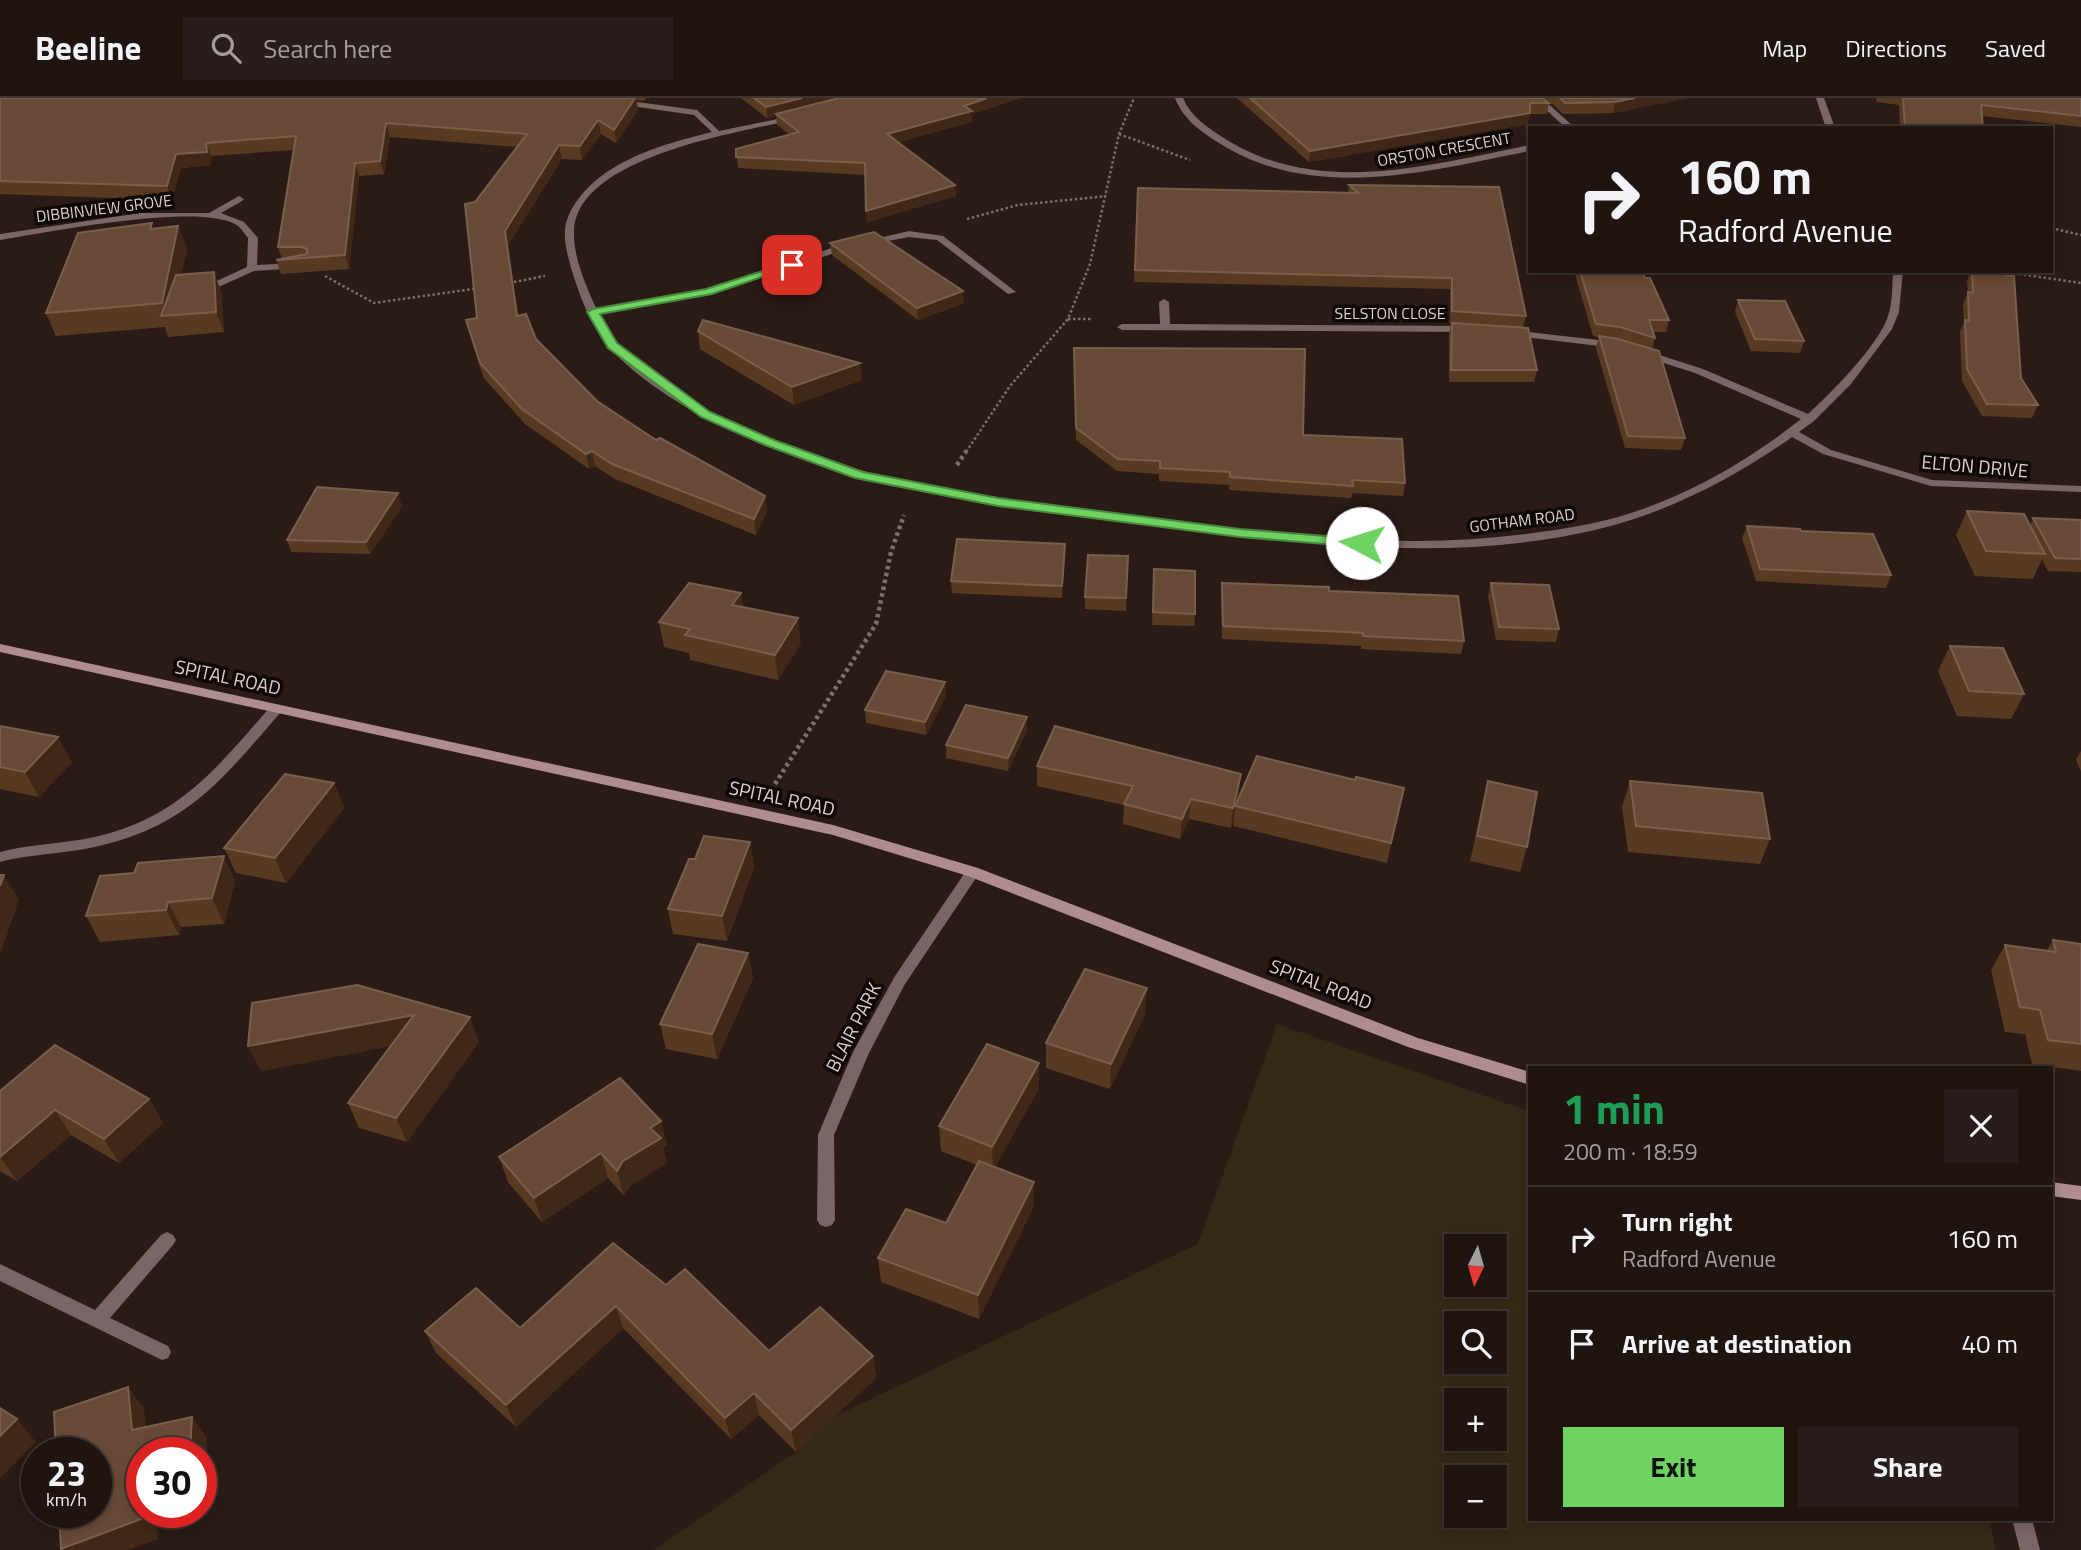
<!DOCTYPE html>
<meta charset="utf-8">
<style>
:root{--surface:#201411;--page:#281d1a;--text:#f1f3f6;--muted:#a29e9f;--line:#3d3331;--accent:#6ed361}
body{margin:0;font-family:"Titillium Web",sans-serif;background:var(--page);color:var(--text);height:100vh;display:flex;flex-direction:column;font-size:26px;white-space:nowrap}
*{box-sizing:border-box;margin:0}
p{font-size:23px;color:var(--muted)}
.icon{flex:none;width:38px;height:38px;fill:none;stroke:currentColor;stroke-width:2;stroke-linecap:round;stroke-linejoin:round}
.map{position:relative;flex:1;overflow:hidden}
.details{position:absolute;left:1528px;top:968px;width:525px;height:455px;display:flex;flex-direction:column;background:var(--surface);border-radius:0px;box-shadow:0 4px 10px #0003,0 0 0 2px var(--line)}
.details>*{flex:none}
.top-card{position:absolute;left:1528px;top:28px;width:525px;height:147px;border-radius:0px;box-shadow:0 4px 10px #0003,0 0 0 2px var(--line);background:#201411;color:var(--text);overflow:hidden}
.needle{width:46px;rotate:185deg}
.controls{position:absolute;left:1444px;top:1136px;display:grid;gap:14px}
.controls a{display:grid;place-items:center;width:63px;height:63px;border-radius:0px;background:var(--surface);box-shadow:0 4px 10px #0003,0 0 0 2px var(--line);font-size:35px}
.speed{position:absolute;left:21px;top:1339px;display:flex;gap:14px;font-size:35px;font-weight:700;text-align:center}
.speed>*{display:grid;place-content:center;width:91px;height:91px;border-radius:50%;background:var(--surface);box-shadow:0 4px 10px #0003,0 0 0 2px var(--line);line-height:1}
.speed small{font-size:18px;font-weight:400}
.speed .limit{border:10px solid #d22;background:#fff;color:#111}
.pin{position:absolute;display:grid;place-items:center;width:60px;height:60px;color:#fff;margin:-30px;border-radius:14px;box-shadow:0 4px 10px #0006}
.me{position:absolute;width:77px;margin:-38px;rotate:275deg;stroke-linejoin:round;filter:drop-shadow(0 0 5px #0008)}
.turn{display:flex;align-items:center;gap:24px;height:147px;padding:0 35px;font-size:32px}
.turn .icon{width:91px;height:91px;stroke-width:2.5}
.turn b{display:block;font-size:49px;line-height:60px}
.round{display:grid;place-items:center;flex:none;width:74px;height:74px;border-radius:0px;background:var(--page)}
.summary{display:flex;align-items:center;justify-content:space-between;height:119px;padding:0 35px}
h1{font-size:42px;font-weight:700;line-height:52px;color:#1e9e55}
.cta{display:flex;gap:14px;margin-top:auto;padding:14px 35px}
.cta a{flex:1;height:80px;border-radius:0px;background:var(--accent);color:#111;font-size:28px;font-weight:700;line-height:80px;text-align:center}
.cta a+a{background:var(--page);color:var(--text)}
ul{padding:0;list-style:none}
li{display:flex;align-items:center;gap:21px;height:105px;padding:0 35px;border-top:2px solid var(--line)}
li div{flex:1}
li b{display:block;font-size:26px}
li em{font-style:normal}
header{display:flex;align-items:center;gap:42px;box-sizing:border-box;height:98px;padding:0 35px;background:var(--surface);border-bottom:2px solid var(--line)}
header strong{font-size:33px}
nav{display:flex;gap:38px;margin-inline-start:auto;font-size:24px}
.search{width:490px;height:63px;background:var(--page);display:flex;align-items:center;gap:18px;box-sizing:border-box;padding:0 24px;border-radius:0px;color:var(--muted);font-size:26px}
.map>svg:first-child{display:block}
.green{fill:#352915;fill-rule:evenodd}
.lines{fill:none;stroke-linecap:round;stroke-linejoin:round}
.path-far1{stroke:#7d6f6b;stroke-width:2.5;stroke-dasharray:2.5 2.5;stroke-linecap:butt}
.path{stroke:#7d6f6b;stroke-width:4.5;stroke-dasharray:3.5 3.5;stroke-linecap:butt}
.minor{fill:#7a6666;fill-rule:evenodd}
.secondary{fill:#af8d8f;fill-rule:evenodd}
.wall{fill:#583a23}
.shaded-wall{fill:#402716}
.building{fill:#664a35;stroke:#785f4d;stroke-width:2}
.route{fill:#6ed361;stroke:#48893f;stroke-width:2}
.labels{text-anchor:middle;stroke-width:7;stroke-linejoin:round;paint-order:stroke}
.far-street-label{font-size:16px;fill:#dbd0cd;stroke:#0e0806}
.street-label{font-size:19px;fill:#dbd0cd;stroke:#0e0806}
</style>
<header>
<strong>Beeline</strong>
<div class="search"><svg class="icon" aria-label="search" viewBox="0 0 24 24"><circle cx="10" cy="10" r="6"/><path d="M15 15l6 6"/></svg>Search here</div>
<nav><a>Map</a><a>Directions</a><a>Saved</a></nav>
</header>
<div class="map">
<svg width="2081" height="1452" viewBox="0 0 2081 1452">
<rect width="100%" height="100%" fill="#2b1b17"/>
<path class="green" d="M1277 926 1529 1013 1530 1421H1989L1996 1452H654L796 1354 835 1318 1198 1146ZM1456 1148H1494V1186H1456ZM1456 1225H1494V1264H1456ZM1456 1302H1494V1340H1456ZM1456 1379H1494V1418H1456Z"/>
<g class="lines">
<g class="path-far1">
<path d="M1119 36 1190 62"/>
<path d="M967 121 1018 107 1106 98"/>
<path d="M2051 130 2081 137"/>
<path d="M1999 173 2081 185"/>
<path d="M325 178 374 205 480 190"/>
<path d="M509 185 545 178"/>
<path d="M1068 221H1092"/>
<path d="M966 354 1010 288 1068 221 1090 166 1119 36 1134 0"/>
</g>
<g class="path">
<path d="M957 367 967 352"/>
<path d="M775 686 876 526 891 454 904 417"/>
</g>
<g class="minor">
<path d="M585 0H607L697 12 719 33 797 17V21C742 34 577 58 574 133 573 159 586 188 596 210L706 191 844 146H850V150L711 196 599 216C613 246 638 265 665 285 801 381 972 397 1132 417 1226 430 1320 442 1415 443 1473 443 1532 437 1589 426 1665 411 1741 369 1801 321L1695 275 1642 258V254H1650L1703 271 1808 316C1831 295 1879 247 1888 218 1893 203 1892 188 1893 173H1903L1899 214 1892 231 1851 286 1814 323 1799 334 1831 352 1932 382 2081 388V394L1931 388 1823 356 1792 339C1733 381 1667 415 1595 432 1444 467 1287 444 1135 425 988 406 837 389 704 319 670 301 621 269 600 237 587 218 579 195 572 173 567 155 561 136 568 119 592 65 660 47 712 34L694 17 589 2Z"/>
<path d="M1175 0H1183C1191 19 1207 29 1224 40 1317 100 1430 67 1530 47V53C1428 73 1314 105 1219 45 1200 33 1183 21 1175 0Z"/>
<path d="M1533 0H1542L1575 30H1566Z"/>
<path d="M1816 0H1824L1835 30H1796L1800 27H1825Z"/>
<path d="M239 98 244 101 242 103 221 115 244 124 258 140 257 167 297 165 300 166V170L254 173 214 191H208V187L247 169 248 140C245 137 242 131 238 128 203 103 46 135 0 142V136L140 115H209Z"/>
<path d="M909 133 943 138 1016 194 1008 196 937 142 909 139 867 147 862 144Z"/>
<path d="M1164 201 1169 204 1170 226 1467 228 1472 231 1467 234 1122 232 1117 229 1122 226H1160L1159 204Z"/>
<path d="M1511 232 1616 244 1621 247 1616 250 1507 237 1506 235Z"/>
<path d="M276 607 281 608 283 611 281 614C220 684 186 730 90 750 60 756 30 756 0 764V754C30 746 60 746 90 740 177 722 216 671 271 608Z"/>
<path d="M973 769 980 774 905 886 869 955 834 1037 835 1122 832 1127 826 1129 820 1127 817 1122 818 1037 853 954 895 878 968 770Z"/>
<path d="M167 1134 173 1137 176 1142 173 1147 110 1220 168 1248 171 1254 168 1260 162 1262 0 1183V1166L95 1212 161 1137Z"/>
<path d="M2012 1421H2032L2040 1452H2020Z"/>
</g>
<g class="secondary">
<path d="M0 546 833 727 978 770 1418 940 1530 974V987L1408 949 968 778 833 737 0 554Z"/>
<path d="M2051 1084 2081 1088V1102L2051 1098Z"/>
</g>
</g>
<g class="wall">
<path d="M0 0H646L644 3 637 2 638 12 616 45 601 36 582 62 562 61 508 147 518 218 536 241 597 303 656 342 765 398 767 413 756 437 615 381 595 368 589 371 525 326 483 279 466 222 477 220 475 104 518 49 390 39 384 76 359 78 349 171 281 176 276 162 282 161 278 149 293 52 211 58V67L181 70 172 102 0 96Z"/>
<path d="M741 0H1020L972 16V24L898 44 955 87 956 98 867 124 865 77 738 70 736 51 789 36 777 27 776 18 767 20Z"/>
<path d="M1237 0H1543L1549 5 1547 16H1529L1528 26 1309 64Z"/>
<path d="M1546 0H1688L1613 15 1563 16Z"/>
<path d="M1876 0H2081V29L1982 18 1983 30H1900L1899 7 1877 4Z"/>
<path d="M1349 87 1526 218 1523 229 1537 272 1534 284H1449V237L1451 225H1450V191L1134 184 1138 90 1348 95Z"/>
<path d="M178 128 187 151 181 177 214 174 221 194 224 234 168 239 165 229 56 238 46 215 154 131Z"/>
<path d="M830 145 964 205 918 222 832 157Z"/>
<path d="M1574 173H1642L1645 180 1669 222 1666 234H1653L1655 240 1652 251 1685 340 1681 352 1625 350 1596 250 1599 239 1593 238Z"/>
<path d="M1773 173H1821L1820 175Z"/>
<path d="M1971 173H1983L2021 280 2038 307 2032 320 1982 318 1962 283 1960 234 1964 224 1963 206 1968 194 1967 183Z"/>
<path d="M1738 202 1804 243 1800 255 1751 253 1735 214Z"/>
<path d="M698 233 862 282 794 307 700 251Z"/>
<path d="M1074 250 1303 337 1405 385 1403 398 1352 395 1351 400 1229 392V387L1159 383V376L1117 373 1076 342Z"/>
<path d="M402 408 370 456 291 454 287 442Z"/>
<path d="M1967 413 2030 427 2033 420 2081 422V474L2048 473 2042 461 2033 481 1975 478 1956 437Z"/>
<path d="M1747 428 1801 433 1891 477 1886 490 1756 483 1742 440Z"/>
<path d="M1128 458 1126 513 1085 511V499Z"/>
<path d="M1065 459 1062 500 952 495 951 483Z"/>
<path d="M1154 471 1195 516 1194 528 1152 527Z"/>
<path d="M1222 485 1329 493 1464 543 1461 556 1361 551V548L1222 541 1221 497Z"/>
<path d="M1491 485 1559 531 1556 544 1496 542 1488 498Z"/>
<path d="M741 495 743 509 801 545 778 582 690 562 689 555 664 549 659 524Z"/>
<path d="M1950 548 2024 596 2011 621 1957 618 1938 573Z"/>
<path d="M945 584 946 597 926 637 866 625 865 612Z"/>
<path d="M1027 619V632L1008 673 946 660V647Z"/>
<path d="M0 628 72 664 39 699 0 691Z"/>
<path d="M2081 653V673L2076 662Z"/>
<path d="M1037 668 1239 696 1237 704 1355 682 1404 690 1387 765 1233 728 1235 714 1231 730 1189 721 1180 741 1123 726 1124 707 1037 688Z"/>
<path d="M1488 683 1527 749 1520 774 1470 763Z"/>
<path d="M1630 683 1770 741 1760 766 1628 754 1622 709Z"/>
<path d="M334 685 344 710 286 785 236 775 224 750Z"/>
<path d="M750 744 754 769 727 843 673 836 668 811 695 761Z"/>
<path d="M235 783 224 826 181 829 179 837 100 844 86 818Z"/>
<path d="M2053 842 2081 846V973L2032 966 2025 936 2005 934 1991 872 2005 847 2047 852Z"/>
<path d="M748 855 753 880 717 961 666 951 660 926Z"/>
<path d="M357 887 479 944 407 1044 359 1030 348 1005 391 948 261 973Z"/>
<path d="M1145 916 1110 991 1046 970V945Z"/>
<path d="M1039 990 995 1069 1034 1084V1108L979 1221 881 1184 878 1160 946 1125 977 1067 941 1053 939 1028Z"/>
<path d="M0 993 149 1001 163 1025 119 1065 71 1037 17 1083 0 1073Z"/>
<path d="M661 1023 667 1047 663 1050 667 1065 630 1088 624 1098 608 1080 542 1124 508 1084 499 1059Z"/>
<path d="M666 1187 769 1253 873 1258 876 1280 796 1354 759 1317 731 1341 623 1230 516 1329 436 1255 425 1233 520 1230Z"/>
</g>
<g class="shaded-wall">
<path d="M635 0H636L638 12 616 45 614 32Z"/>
<path d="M802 0H846L776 16V18L767 20 766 9Z"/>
<path d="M987 0H1020L972 16V24L888 47 887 36Z"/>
<path d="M1635 0H1688L1613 15 1615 4Z"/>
<path d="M1530 15 1528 26 1309 64 1310 53Z"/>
<path d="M598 22 601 36 582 62 580 48Z"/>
<path d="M386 25 390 39 384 76 380 63Z"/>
<path d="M206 45 211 58V67L181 70 172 102 167 88 176 56Z"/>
<path d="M559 47 562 61 508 147 520 232 517 218 505 133Z"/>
<path d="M355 65 359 78 349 171 345 157Z"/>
<path d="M955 87 956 98 867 124 866 113Z"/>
<path d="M178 128 187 151 173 217 167 218 162 205Z"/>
<path d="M214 174 221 194 224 234 216 214Z"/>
<path d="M963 193 964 205 918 222 917 210Z"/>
<path d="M860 265 862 282 794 307 792 289Z"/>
<path d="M592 353 595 368 589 371 586 356Z"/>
<path d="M398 395 402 408 370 456 366 444Z"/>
<path d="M765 398 767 413 756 437 754 421Z"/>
<path d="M1065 446V459L1062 500V488Z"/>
<path d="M741 495 744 520 732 507Z"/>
<path d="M798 520 801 545 778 582 775 557Z"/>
<path d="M945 584 946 597 926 637 925 624Z"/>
<path d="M1027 619V632L1008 673V660Z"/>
<path d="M58 639 72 664 39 699 25 674Z"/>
<path d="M1241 676 1239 696 1231 730 1233 710Z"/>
<path d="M334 685 344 710 286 785 275 760Z"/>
<path d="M1404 690 1400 710 1387 765 1391 745Z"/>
<path d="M1191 701 1189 721 1180 741 1182 721Z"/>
<path d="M750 744 754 769 727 843 722 818Z"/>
<path d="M224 758 235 783 224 826 212 800Z"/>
<path d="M4 777 19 802 0 857V788Z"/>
<path d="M168 804 181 829 179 837 166 812Z"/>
<path d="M748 855 753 880 717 961 712 936Z"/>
<path d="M1147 890 1145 916 1110 991 1111 966Z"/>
<path d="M414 917 424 942 261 973 248 948Z"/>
<path d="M470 919 479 944 407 1044 396 1020Z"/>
<path d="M1039 965V990L993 1073 992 1049Z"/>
<path d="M149 1001 163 1025 119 1065 104 1041Z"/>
<path d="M55 1012 71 1037 17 1083 0 1059Z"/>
<path d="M661 1023 667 1047 663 1050 667 1065 630 1088 624 1098 617 1073 623 1063 650 1030Z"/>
<path d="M601 1055 608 1080 542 1124 534 1100Z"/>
<path d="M1034 1084V1108L979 1221 978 1197Z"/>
<path d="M616 1208 623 1230 516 1329 506 1307Z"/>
<path d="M873 1258 876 1280 796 1354 791 1332Z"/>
<path d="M128 1289 144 1310 148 1353 132 1332Z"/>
<path d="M754 1295 759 1317 731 1341 725 1320Z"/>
<path d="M192 1319 207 1340 204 1397H201V1354H190Z"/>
<path d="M17 1321 36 1344 0 1380V1338Z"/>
<path d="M142 1386V1414H155L158 1441 129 1452H61V1451L139 1387Z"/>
</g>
<g class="building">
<path d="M0 0H635L614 32 598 22 580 48 559 47 505 133 517 218 526 216 536 241 597 303 656 342 660 340 765 398 754 421 612 366 592 353 586 356 522 311 480 265 466 222 477 220 465 106 475 104 527 36 386 25 380 63 355 65 345 157 276 162 307 156V151L302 149H278L296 38 206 45 207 54 176 56 167 88 0 83Z"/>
<path d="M754 0H802L766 9Z"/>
<path d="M839 0H987L964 8 972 13 887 36 955 87 866 113 865 65 736 59V51L799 34 776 16Z"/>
<path d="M1250 0H1543L1549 5H1530V15L1310 53Z"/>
<path d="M1560 0H1635L1615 4 1565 5Z"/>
<path d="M1903 0H2081V18L1981 7 1983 30H1905Z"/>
<path d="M1349 87 1499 89 1526 218 1452 213V180L1135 172 1138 90 1358 95Z"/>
<path d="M152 125 150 131 178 128 162 205 46 215 78 135Z"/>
<path d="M874 134 963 193 917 210 830 145Z"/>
<path d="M1580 173H1642L1645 180H1650L1669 222H1649L1655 240 1620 229 1596 226Z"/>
<path d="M1972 173H1983L2014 178 2021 280 2038 307 1987 306 1967 271 1965 222 1969 223 1968 194 1973 195Z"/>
<path d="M214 174 216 214 161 218 176 177Z"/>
<path d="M1738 202 1785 203 1804 243 1755 241Z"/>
<path d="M703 222 860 265 792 289 698 233Z"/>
<path d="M1452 225 1528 230 1537 272H1451Z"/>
<path d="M1599 238 1618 241 1659 253 1685 340 1628 338Z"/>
<path d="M1074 250 1305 251 1303 337 1402 341 1405 385 1352 382 1353 388 1230 379V374L1160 370V363L1118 361 1076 330Z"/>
<path d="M317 389 398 395 366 444 287 442Z"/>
<path d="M1967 413 2024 416 2045 456 1986 453Z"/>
<path d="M2033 420 2081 422V461L2055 460Z"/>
<path d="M1747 428 1800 431 1801 433 1873 436 1891 477 1760 471Z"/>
<path d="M957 441 1065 446 1062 488 951 483Z"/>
<path d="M1088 457 1128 458 1126 500 1085 499Z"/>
<path d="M1154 471 1195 473V516L1153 514Z"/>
<path d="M689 485 741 495 732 507 798 520 775 557 685 537 690 531 659 524Z"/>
<path d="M1222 485 1329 489V493L1458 498 1464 543 1363 538V535L1223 528Z"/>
<path d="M1491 485 1549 487 1559 531 1499 529Z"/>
<path d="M1950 548 2003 550 2024 596 1969 593Z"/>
<path d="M886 573 945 584 925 624 865 612Z"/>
<path d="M966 607 1027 619 1008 660 946 647Z"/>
<path d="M0 628 58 639 25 674 0 669Z"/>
<path d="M1055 628 1241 676 1233 710 1191 701 1182 721 1124 706 1133 688 1037 668Z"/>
<path d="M1257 658 1355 682 1356 679 1404 690 1391 745 1235 708Z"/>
<path d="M285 676 334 685 275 760 224 750Z"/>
<path d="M1488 683 1537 694 1527 749 1477 738Z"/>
<path d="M1630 683 1762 695 1770 741 1636 728Z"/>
<path d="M704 738 750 744 722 818 668 811 689 761H695Z"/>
<path d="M224 758 212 800 168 804 166 812 86 818 100 778 134 775 138 765Z"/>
<path d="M0 777H4L0 788Z"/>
<path d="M2053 842 2081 846V946L2048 942 2040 912 2020 909 2005 847 2056 854Z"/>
<path d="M698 846 748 855 712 936 660 926Z"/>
<path d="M1085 871 1147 890 1111 966 1046 945Z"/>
<path d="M357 887 470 919 396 1020 348 1005 414 917 248 948 252 905Z"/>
<path d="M987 946 1039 965 992 1049 939 1028Z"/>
<path d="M55 947 149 1001 104 1041 55 1012 0 1059V993Z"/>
<path d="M620 980 661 1023 650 1030 661 1040 623 1063 617 1073 601 1055 534 1100 499 1059Z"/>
<path d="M979 1063 1034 1084 978 1197 878 1160 906 1111 946 1125Z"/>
<path d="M613 1145 666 1187 685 1171 769 1253 820 1209 873 1258 791 1332 754 1295 725 1320 616 1208 506 1307 425 1233 476 1190 520 1230Z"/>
<path d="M128 1289 132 1332 192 1319 190 1354H142V1386L139 1387 141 1421 61 1451 59 1414H96V1354H56L54 1314Z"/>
<path d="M0 1310 17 1321 0 1338Z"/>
</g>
<path class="route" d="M788 165 797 167 712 196 600 216 617 245 710 314 774 342 863 374 998 400 1240 431 1362 441 1369 445 1362 449 1240 439 998 408 855 380 765 347 701 319 608 250 587 214 593 211 706 191Z"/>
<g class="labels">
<g class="far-street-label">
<text transform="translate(1444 51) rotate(-10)" y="6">ORSTON CRESCENT</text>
<text transform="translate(104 110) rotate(-7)" y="6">DIBBINVIEW GROVE</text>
<text x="1390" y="221">SELSTON CLOSE</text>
<text transform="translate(1522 422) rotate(-7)" y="6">GOTHAM ROAD</text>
</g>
<g class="street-label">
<text transform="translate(1975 368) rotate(5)" y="7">ELTON DRIVE</text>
<text transform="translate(228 579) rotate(12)" y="7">SPITAL ROAD</text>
<text transform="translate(782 700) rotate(12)" y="7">SPITAL ROAD</text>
<text transform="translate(1321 886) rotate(21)" y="7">SPITAL ROAD</text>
<text transform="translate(853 929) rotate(-63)" y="7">BLAIR PARK</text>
</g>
</g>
</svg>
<div class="controls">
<a><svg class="needle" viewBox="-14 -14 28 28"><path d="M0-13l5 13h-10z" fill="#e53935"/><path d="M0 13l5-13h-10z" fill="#a29e9f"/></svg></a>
<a><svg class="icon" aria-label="search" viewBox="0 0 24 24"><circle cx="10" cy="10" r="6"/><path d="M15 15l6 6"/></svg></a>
<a>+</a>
<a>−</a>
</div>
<div class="speed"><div>23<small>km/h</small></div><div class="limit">30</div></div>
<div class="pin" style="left:792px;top:167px;background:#d93025"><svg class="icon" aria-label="arrive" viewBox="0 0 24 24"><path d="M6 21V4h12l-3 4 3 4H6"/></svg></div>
<svg class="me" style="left:1362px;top:445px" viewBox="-20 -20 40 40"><circle r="19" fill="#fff"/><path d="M0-13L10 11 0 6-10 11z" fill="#6ed361"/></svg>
<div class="top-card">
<div class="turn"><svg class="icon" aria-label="right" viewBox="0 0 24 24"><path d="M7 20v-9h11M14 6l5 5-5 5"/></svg><div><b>160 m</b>Radford Avenue</div></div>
</div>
<section class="details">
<div class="summary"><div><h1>1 min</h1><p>200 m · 18:59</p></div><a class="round"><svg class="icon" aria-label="close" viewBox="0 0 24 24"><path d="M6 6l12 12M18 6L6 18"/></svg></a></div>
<ul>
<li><svg class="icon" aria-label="right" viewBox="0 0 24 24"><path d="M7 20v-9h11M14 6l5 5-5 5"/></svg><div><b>Turn right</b><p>Radford Avenue</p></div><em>160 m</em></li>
<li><svg class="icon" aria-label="arrive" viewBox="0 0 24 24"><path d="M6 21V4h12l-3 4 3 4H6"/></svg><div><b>Arrive at destination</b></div><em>40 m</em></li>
</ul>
<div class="cta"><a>Exit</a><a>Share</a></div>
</section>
</div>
